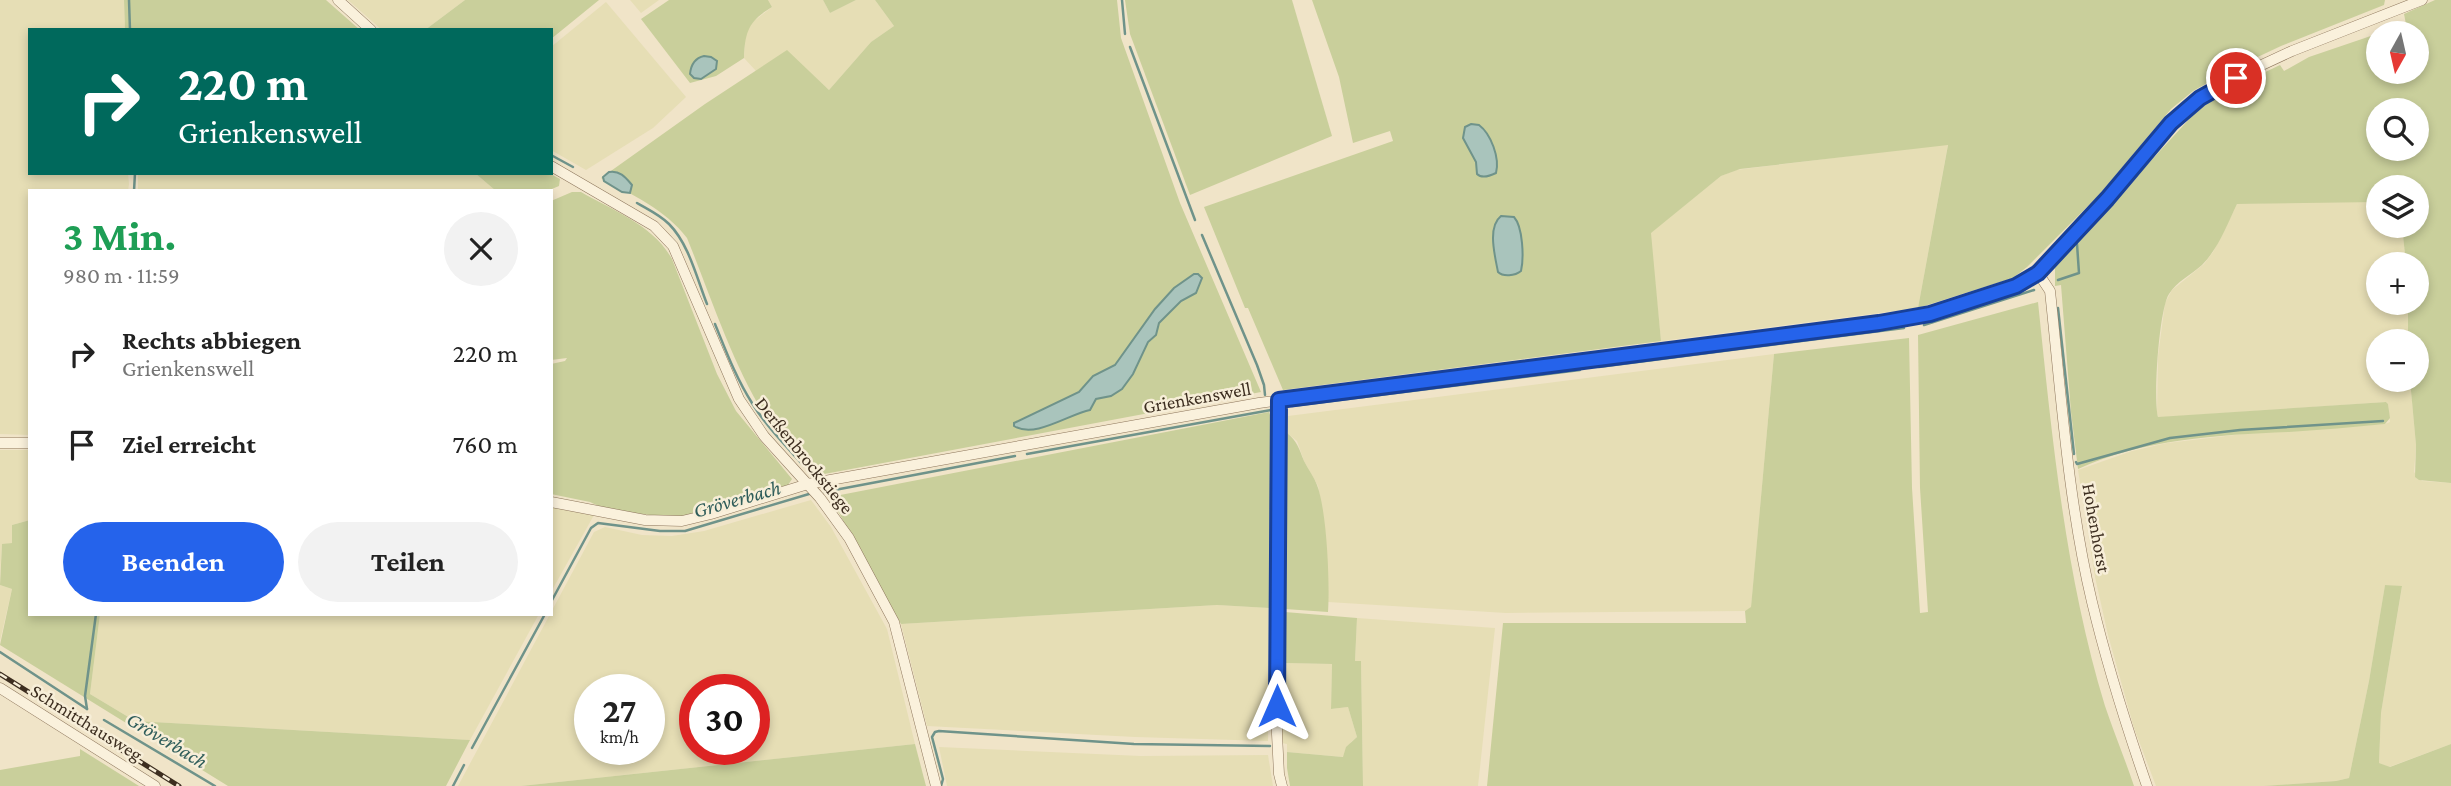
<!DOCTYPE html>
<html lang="de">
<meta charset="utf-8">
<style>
:root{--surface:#fff;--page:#f2f2f2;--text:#222;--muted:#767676;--accent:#2563eb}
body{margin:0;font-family:"Crimson Pro",serif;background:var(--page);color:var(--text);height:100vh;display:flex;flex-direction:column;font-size:26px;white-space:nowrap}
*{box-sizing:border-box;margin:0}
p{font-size:23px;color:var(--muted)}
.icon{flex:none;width:38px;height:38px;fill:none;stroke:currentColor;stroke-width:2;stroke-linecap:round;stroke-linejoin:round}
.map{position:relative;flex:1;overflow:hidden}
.panel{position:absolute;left:28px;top:189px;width:525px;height:427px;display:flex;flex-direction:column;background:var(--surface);border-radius:0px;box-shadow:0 4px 10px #0003}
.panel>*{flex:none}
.top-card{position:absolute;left:28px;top:28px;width:525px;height:147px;border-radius:0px;box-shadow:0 4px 10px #0003;background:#00695c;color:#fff;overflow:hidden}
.needle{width:46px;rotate:188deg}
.buttons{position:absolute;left:2366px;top:21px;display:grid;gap:14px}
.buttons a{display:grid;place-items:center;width:63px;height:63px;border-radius:50%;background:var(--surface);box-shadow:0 4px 10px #0003;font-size:35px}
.speed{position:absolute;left:574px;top:674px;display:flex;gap:14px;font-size:35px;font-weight:700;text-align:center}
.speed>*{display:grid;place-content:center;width:91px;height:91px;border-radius:50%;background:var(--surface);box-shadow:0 4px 10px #0003;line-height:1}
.speed small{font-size:18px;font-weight:400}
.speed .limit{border:10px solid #d22;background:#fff;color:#111}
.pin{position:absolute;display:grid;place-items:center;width:60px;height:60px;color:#fff;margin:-30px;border:4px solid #fff;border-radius:50%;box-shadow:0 2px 7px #0007}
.me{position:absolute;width:77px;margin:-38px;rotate:0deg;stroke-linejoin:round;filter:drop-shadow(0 0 5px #0008)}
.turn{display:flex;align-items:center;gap:24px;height:147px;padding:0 35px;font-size:32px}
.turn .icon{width:91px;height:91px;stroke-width:2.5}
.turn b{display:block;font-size:49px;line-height:60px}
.round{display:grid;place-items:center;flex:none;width:74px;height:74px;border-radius:37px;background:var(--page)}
.overview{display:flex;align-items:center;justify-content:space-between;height:119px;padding:0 35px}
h1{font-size:42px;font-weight:700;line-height:52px;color:#1e9e55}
.button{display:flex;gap:14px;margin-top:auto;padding:14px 35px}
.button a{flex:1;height:80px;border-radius:42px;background:var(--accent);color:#fff;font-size:28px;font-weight:700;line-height:80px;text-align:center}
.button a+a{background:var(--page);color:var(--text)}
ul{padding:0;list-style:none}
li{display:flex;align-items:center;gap:21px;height:91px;padding:0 35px}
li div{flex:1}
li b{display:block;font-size:26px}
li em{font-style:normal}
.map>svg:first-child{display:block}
.farmland{fill:#e6deb5;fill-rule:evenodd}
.green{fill:#c9cf9b;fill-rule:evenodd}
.water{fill:#a9c4bc;stroke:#6f938a;stroke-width:2}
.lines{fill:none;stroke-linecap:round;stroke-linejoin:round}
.stream{stroke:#6f938a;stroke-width:2.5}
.minor-casing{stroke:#8d765c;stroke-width:11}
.minor{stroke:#faf1dc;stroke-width:10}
.rail-casing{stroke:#3d2e20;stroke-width:5}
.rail{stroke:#f7eed8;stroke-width:2.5;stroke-dasharray:8;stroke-linecap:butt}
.route-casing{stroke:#184099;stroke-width:18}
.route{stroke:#2563eb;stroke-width:12}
.labels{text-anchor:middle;stroke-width:5;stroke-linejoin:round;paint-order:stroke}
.street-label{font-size:19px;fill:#3d2e20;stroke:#f7eed8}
.water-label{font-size:21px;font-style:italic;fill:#2f5d5a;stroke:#f7eed8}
</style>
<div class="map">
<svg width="2451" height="786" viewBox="0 0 2451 786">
<rect width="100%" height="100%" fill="#f0e4c8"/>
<g class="farmland">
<path d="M0 0H124L125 30H30V173H128L129 184 128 191H30V435L0 434Z"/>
<path d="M348 0H465L425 30H382Z"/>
<path d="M630 0H659L641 13Z"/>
<path d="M768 0H823L830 13 856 0H875L894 26 871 42 829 90 787 51 756 71 744 58 745 38 750 24 772 7Z"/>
<path d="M606 2 686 97 653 128 586 170 551 150V47Z"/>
<path d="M1948 144 1918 308 1661 341 1650 233 1721 176 1736 170Z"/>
<path d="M138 173H475L496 191H138Z"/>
<path d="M2340 201 2378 202V226H2402L2406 264H2378V303H2408V341H2378V380H2410L2416 445 2414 472 2422 481 2451 483V744L2389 767 2379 763 2381 713 2402 587 2385 585 2369 681 2349 778 2336 781 2264 786H2156L2134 728 2108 635 2095 577 2078 470 2132 451 2167 443 2243 434 2385 424 2390 422 2388 404 2386 402 2167 417H2158L2157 413 2158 356 2165 303 2172 290 2204 264 2213 252 2237 204Z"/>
<path d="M1774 354 1751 608 1745 611 1506 613 1328 602 1323 516 1318 486 1304 461 1297 441 1287 433 1288 416Z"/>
<path d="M0 450H30V520L12 525V543L2 545 0 575Z"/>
<path d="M811 500 831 527 887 629 915 744 521 786H458L594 532 605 527 642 535 672 536 704 531ZM590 690H649V749H590ZM695 690H754V749H695Z"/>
<path d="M551 507 594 515 551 592Z"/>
<path d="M0 585 12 589 0 641Z"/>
<path d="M1217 605 1269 608 1268 741 1135 737 927 726 901 624Z"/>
<path d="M100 614H539L470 740 135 721 90 694Z"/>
<path d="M1357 618 1495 628 1478 786H1363L1361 662 1355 661Z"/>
<path d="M1285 663 1332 664 1331 709 1348 707 1357 737 1351 742 1344 757 1287 752V744L1281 743V674L1285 673Z"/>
<path d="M939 747 1141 756 1268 755 1273 786H947Z"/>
</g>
<g class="green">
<path d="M124 0H326L360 30H125Z"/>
<path d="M465 0H599L551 39V30H425Z"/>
<path d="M669 0H768L772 7C749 21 745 31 744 58L716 76 690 83 641 19Z"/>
<path d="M823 0H856L830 13Z"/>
<path d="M875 0H1117L1121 38 1180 203 1261 392 819 475C804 460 787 446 774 429 736 376 712 299 687 238 665 209 632 195 601 178L705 104 787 50 829 90 871 42 894 26Z"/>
<path d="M1125 0H1292L1332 136 1190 195 1130 34Z"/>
<path d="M1312 0H2385L2384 5 2281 46 2230 70 2193 91 2171 109 2100 194 2027 267 2013 278 1918 308 1948 145 1740 169 1721 176 1651 233 1661 341 1283 390 1248 308H1245L1204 207 1393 141 1390 131 1353 143 1339 77Z"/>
<path d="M2435 0H2451V483L2419 480 2415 477 2416 445 2410 380H2417V341H2408V303H2417V264H2406L2402 226H2417V187H2378V202L2237 204C2227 225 2218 249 2202 265 2191 275 2177 281 2169 294 2159 309 2153 399 2158 417L2386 402 2388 404 2390 418 2385 424C2353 427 2321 430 2289 432 2218 435 2143 439 2078 469L2071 412 2061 285 2055 286V268L2057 263 2193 115 2210 101 2234 87 2280 65 2284 71 2309 57 2406 24 2404 14ZM2378 33H2417V72H2378ZM2378 110H2417V149H2378Z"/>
<path d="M475 173H549L560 179 559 186 547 191H496Z"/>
<path d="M572 192H581C614 211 653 225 672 259L717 374 736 411 792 479 788 485 697 513 672 518 605 509 590 502 551 494V364L565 361 567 358 551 360V201Z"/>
<path d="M2038 302C2052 437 2065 575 2105 706 2114 733 2125 759 2134 786H1487L1503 623H1746L1745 611 1751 607 1774 354 1909 338 1912 488 1920 613 1928 612 1920 488 1918 335Z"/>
<path d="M1269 412 1271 418 1269 608 1217 605 901 624 830 497Z"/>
<path d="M1287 433C1298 442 1299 449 1304 461 1308 469 1314 477 1317 485 1327 511 1330 584 1328 612L1285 609Z"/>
<path d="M30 520V614H100L90 694 135 721 470 740 446 786H228L0 645 12 589 0 585 2 544 12 543V525Z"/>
<path d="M2385 585 2402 586 2381 713 2379 763 2390 767 2451 744V786H2264L2336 781 2349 778 2369 681Z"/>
<path d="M1285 612 1357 618 1355 661H1361L1363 786H1290L1287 768V752L1343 757 1346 747 1357 737 1348 707 1331 709 1332 664 1285 663Z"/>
<path d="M915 744 926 786H521Z"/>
<path d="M80 749 139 786H0V770L80 756Z"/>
</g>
<g class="water">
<path d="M704 56 711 57 717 61 716 69 701 79 694 78 690 74C691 64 695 58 704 56Z"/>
<path d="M1471 124 1479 125C1491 134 1500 158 1496 173 1490 176 1482 179 1477 174L1476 162 1463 138 1465 127Z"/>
<path d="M609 172C620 170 626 178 632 185L630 193 622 192 604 181 603 177Z"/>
<path d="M1501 216 1514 217C1523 227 1524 258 1521 271 1515 276 1503 277 1498 272 1495 256 1487 227 1501 216Z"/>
<path d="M1194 274H1198L1202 278 1196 293 1181 301 1159 323 1156 335 1148 342 1133 374 1122 389 1111 396 1096 399 1090 410C1069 414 1035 439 1014 426V423L1079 392 1093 376 1115 365 1155 309 1174 288Z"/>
</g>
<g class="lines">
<g class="stream">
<path d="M129 0 130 30"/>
<path d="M1122 0 1125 34"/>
<path d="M1130 47 1195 220"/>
<path d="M551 155 573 167"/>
<path d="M134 191 135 173"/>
<path d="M637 203C649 210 660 215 669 224 689 244 697 279 707 304"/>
<path d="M1202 235 1257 365 1264 385 1265 395"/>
<path d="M2058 280 2079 273 2077 244"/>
<path d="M2058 308 2074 454"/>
<path d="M715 324C726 351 736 378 752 403 766 426 786 446 804 466"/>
<path d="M1924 325 2034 290"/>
<path d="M1599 367 1904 328"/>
<path d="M1292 406 1580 370"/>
<path d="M1027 454 1271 410"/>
<path d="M2076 462 2077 464 2170 438 2240 430 2383 421"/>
<path d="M824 492 1015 456"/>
<path d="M551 602 591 528 598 523 660 531H685L809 494"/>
<path d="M0 652 87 709"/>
<path d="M87 709 85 696 96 614"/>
<path d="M104 720 215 786"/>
<path d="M472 748 545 614"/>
<path d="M453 786 464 765"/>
<path d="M941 786 943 779 932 737 935 732 939 731 1134 744 1270 746"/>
</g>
<defs>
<g id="minor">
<path d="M338 0 371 30"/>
<path d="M551 166 654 226 673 246 739 399 764 436 820 498 849 538 894 622 936 786"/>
<path d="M2038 273 2050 291C2061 393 2068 502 2092 602 2107 665 2126 725 2147 786"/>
<path d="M1279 400 1277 734 1279 774 1282 786"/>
<path d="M0 443H30"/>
<path d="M551 502 645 520 682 521 711 514 808 484 1259 403 1879 323 1930 314 2016 286 2028 280 2038 273 2107 199 2171 123 2200 98 2236 77 2292 51 2422 0"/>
<path d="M0 688 155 786"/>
</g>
</defs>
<use href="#minor" class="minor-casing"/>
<use href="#minor" class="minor"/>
<defs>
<path id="rail" d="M0 674 179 786"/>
</defs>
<use href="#rail" class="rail-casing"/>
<use href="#rail" class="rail"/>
</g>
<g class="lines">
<defs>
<path id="route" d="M1277 706 1279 400 1879 323 1930 314 2016 286 2038 273 2107 199 2171 123 2200 98 2236 78"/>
</defs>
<use href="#route" class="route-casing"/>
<use href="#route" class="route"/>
</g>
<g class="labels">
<g class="street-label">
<text transform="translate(1197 397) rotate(-10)" y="7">Grienkenswell</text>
<text transform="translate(805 455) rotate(51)" y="7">Derßenbrockstiege</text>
<text transform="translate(2097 528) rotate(80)" y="7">Hohenhorst</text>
<text transform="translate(87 722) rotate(32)" y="7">Schmitthausweg</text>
</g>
<g class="water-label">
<text transform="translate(737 499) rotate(-16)" y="7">Gröverbach</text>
<text transform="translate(167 740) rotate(31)" y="7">Gröverbach</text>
</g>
</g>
</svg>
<div class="buttons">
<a><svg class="needle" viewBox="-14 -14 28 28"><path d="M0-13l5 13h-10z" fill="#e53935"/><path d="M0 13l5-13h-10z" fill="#767676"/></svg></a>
<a><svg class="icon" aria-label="search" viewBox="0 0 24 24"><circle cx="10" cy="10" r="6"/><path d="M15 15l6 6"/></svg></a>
<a><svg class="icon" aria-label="layers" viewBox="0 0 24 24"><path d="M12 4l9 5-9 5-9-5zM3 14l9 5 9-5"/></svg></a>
<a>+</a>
<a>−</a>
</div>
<div class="speed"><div>27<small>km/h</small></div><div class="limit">30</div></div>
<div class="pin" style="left:2236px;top:78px;background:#d93025"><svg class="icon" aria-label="arrive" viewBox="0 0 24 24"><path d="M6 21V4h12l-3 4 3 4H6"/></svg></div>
<svg class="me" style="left:1277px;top:706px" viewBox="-20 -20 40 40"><path d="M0-17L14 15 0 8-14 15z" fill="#2563eb" stroke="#fff" stroke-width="4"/></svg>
<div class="top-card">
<div class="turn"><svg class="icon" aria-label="right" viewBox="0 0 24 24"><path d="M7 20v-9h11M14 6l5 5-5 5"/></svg><div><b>220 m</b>Grienkenswell</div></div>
</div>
<section class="panel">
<div class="overview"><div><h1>3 Min.</h1><p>980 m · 11:59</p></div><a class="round"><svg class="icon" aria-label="close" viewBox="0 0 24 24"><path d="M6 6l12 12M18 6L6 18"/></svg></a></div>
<ul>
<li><svg class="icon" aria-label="right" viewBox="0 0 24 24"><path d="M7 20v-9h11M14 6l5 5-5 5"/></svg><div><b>Rechts abbiegen</b><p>Grienkenswell</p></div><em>220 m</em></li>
<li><svg class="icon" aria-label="arrive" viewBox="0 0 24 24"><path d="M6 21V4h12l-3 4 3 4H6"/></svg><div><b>Ziel erreicht</b></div><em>760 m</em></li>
</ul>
<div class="button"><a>Beenden</a><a>Teilen</a></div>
</section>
</div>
